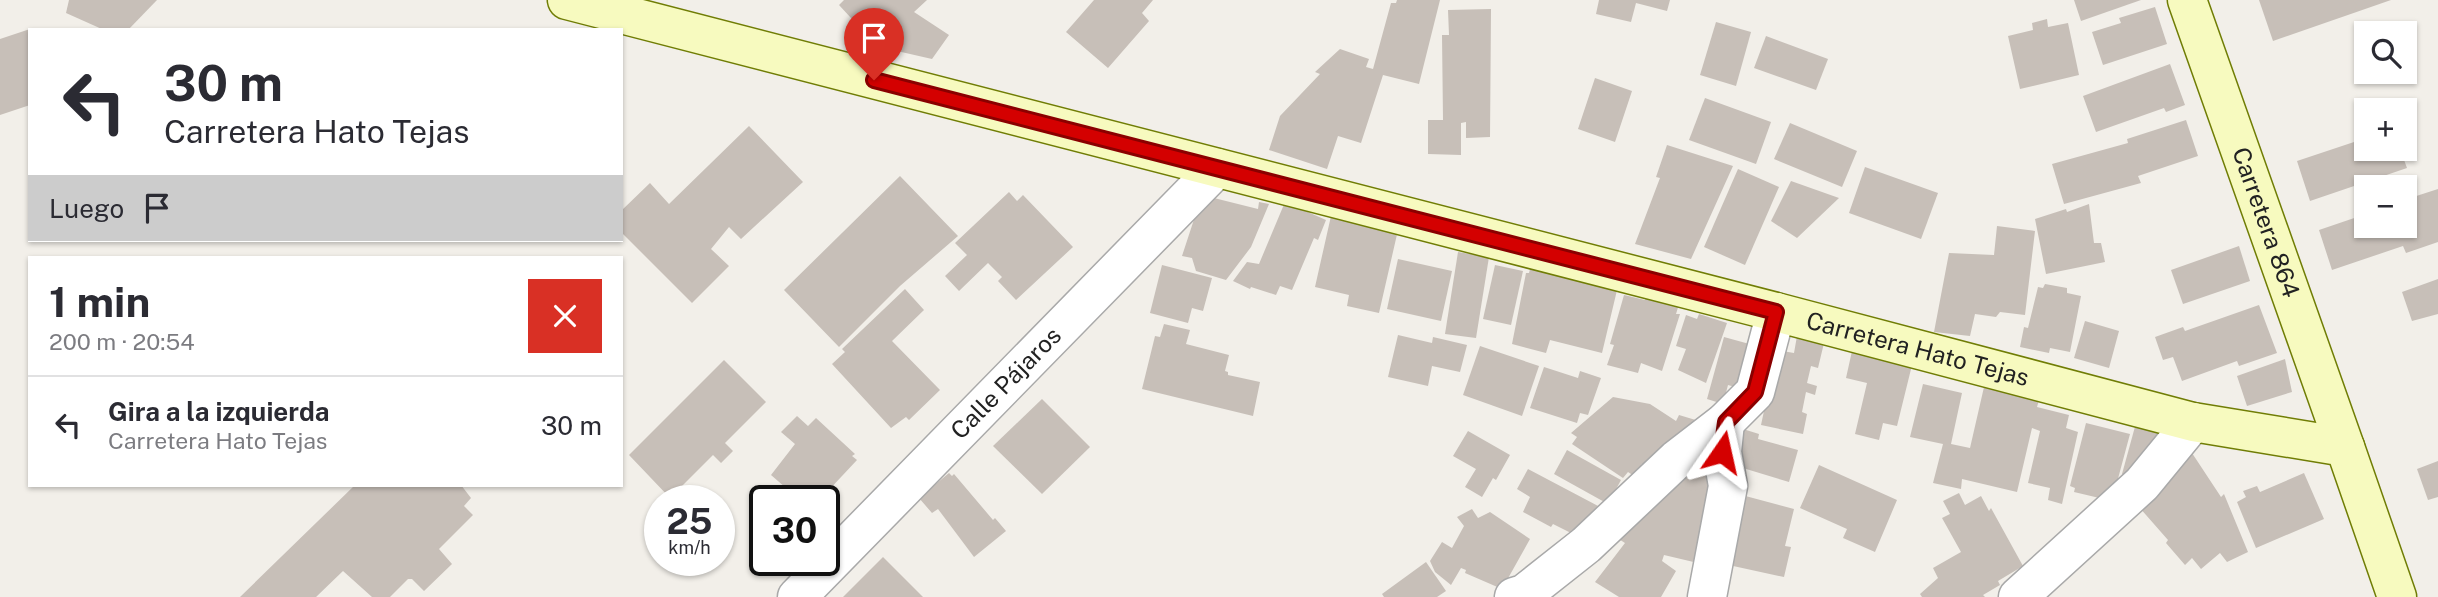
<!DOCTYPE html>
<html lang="es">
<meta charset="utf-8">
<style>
:root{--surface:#fff;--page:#f2f2f3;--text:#2b2b33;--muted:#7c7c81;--line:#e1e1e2}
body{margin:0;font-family:"Public Sans",sans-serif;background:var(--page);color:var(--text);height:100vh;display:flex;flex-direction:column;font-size:26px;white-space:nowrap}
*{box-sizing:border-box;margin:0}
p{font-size:23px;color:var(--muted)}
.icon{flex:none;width:38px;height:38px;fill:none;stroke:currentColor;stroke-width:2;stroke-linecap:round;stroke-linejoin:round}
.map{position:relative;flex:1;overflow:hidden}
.panel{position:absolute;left:28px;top:256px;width:595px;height:231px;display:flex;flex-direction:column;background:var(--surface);border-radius:0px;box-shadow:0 2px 5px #0004}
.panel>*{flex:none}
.guide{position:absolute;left:28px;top:28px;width:595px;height:214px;border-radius:0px;box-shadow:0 2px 5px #0004;background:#fff;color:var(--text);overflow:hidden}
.controls{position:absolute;left:2354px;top:21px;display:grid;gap:14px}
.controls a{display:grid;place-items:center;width:63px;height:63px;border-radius:0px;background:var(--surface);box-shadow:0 2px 5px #0004;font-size:35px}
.speed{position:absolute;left:644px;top:485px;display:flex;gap:14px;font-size:35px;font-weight:700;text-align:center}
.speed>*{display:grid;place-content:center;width:91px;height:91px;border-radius:50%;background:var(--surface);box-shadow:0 2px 5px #0004;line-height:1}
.speed small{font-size:18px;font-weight:400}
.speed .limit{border:4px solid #111;border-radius:10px;background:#fff;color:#111}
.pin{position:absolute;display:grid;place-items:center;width:60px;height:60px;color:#fff;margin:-72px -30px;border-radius:50% 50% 50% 0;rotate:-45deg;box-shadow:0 0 7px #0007}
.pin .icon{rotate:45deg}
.me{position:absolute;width:77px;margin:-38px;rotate:11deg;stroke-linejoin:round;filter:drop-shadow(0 0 5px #0008)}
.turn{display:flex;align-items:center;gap:24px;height:147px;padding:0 21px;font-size:32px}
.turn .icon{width:91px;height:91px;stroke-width:2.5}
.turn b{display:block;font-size:49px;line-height:60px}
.then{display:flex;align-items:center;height:66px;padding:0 21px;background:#0003;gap:14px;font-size:26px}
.round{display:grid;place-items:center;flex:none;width:74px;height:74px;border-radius:0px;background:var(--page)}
.head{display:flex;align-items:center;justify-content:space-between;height:119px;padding:0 21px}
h1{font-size:42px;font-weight:700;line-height:52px}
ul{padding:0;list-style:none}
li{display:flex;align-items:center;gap:21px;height:98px;padding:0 21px;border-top:2px solid var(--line)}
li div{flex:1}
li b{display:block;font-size:26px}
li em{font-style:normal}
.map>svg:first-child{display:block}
.building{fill:#c7bfb8}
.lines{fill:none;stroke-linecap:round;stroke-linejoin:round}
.street-casing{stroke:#a9a9a9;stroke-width:41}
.secondary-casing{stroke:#707d05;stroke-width:41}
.street{stroke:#fff;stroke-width:38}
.secondary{stroke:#f7fabf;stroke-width:38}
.route-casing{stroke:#8a0000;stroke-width:18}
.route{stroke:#d40000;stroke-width:12}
.labels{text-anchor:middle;stroke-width:5;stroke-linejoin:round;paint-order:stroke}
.street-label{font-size:24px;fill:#222;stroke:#fff}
</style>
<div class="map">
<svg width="2438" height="597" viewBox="0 0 2438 597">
<rect width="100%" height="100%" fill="#f2efe9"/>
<g class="building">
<path d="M69 0H157L128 30H104L66 13Z"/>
<path d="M844 0H927L914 12 949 35 932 59 897 51 883 38 875 44 839 5Z"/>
<path d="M1094 0H1153L1142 13 1149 21 1108 68 1066 32Z"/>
<path d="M1397 0H1440L1419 84 1383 75 1361 143 1338 136 1327 169 1269 150 1280 116 1320 74 1315 72 1340 49 1369 59 1366 67 1373 69 1391 3H1396Z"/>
<path d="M1599 0H1670L1667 11 1636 3 1631 22 1596 14Z"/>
<path d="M2074 0H2141L2081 21Z"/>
<path d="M2259 0H2391L2273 41Z"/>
<path d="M2155 7 2167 44 2103 65 2092 32 2121 23 2119 18Z"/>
<path d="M1491 9 1490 137 1466 138V122L1461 123V155L1428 154V120H1443L1442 35H1449L1448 10Z"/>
<path d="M2047 19 2048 27 2068 23 2079 75 2020 89 2008 36 2033 30 2032 23Z"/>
<path d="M1716 22 1751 32 1736 86 1700 75Z"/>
<path d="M30 29V105L0 115V39Z"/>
<path d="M1766 36 1828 59 1816 90 1754 68Z"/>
<path d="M2170 64 2185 105 2166 112 2164 108 2096 132 2083 96Z"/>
<path d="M1595 78 1632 91 1615 142 1578 129Z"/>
<path d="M1705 98 1771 122 1756 164 1689 140Z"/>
<path d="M2186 120 2198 156 2138 176 2141 183 2064 204 2052 164 2128 143 2127 139Z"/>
<path d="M1790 123 1857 151 1842 187 1774 159Z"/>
<path d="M749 126 803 182 741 239 729 227 711 249 729 266 692 303 621 232V211L650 183 669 204Z"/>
<path d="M2366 138V149H2400L2407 168 2310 201 2297 161Z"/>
<path d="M1667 145 1733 166 1691 259 1635 244 1660 178 1656 177Z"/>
<path d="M1865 167 1938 193 1921 239 1849 213Z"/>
<path d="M1738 169 1779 187 1745 265 1704 247Z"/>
<path d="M900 176 958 236 900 286 839 347 784 290Z"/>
<path d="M1791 181 1839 198 1797 238 1771 221Z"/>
<path d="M2438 189V242L2406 253 2403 246 2332 270 2319 230 2366 214V226H2404V200Z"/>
<path d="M1009 192 1017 201 1023 195 1073 247 1016 300 998 281 1002 277 988 263 959 291 945 276 967 255 955 243Z"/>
<path d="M1202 195 1258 209 1259 202 1269 204 1251 247 1226 280 1196 271 1192 258 1182 256Z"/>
<path d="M1285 202 1326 220 1318 240 1314 238 1292 290 1280 286 1276 295 1251 287 1250 289 1233 281 1247 262 1259 264Z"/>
<path d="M2089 204 2094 243H2101L2105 262 2046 274 2035 219 2066 209 2067 212Z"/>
<path d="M1331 216 1398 230 1379 313 1347 306 1349 295 1315 287Z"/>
<path d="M1997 226 2035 231 2025 315 2000 312 1996 317 1975 314 1970 336 1934 332 1949 253 1994 255Z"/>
<path d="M2239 246 2250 281 2183 304 2171 270Z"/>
<path d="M1458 252 1489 257 1476 338 1445 334Z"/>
<path d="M1398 259 1452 271 1441 321 1387 309Z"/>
<path d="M1162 265 1212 278 1203 311 1192 308 1188 323 1150 313Z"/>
<path d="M1495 265 1523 271 1511 325 1483 319Z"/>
<path d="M1531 265 1618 286 1602 353 1550 340 1546 353 1512 344 1526 273H1529Z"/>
<path d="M2438 279V314L2412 321 2402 292Z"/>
<path d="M2045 284 2067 288V293L2081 296 2070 352 2050 348 2049 353 2020 347 2024 327 2028 328 2038 287 2043 288Z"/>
<path d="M905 289 924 310 892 341 940 390 909 420 906 417 891 428 832 364 845 352 842 349Z"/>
<path d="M1624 295 1645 300 1647 295 1679 304 1676 314H1680L1662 371 1641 363 1638 373 1607 365 1614 345 1610 344Z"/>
<path d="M2259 305 2277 353 2239 366 2237 361 2182 381 2173 357 2163 360 2155 337 2183 327 2185 331Z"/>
<path d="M1699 314 1727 323 1706 383 1678 370 1686 349 1676 346 1686 315 1697 319Z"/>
<path d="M2085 321 2119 331 2109 368 2074 358Z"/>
<path d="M1164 324 1190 330 1186 344 1229 355 1225 371 1228 372V375L1260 382 1253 416 1142 389 1155 336 1160 337Z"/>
<path d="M1398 335 1432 343 1433 337 1467 345 1460 372 1432 366 1428 386 1388 377Z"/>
<path d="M1797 336 1824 343 1818 368 1811 366 1807 383 1817 386 1815 395 1806 392 1802 412 1807 414 1803 434 1761 425 1777 350 1794 353Z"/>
<path d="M1724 337 1753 345 1742 389 1728 385 1723 404 1707 399Z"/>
<path d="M1480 346 1539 366 1522 416 1463 395Z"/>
<path d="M1852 351 1912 365 1897 426 1883 423 1879 440 1855 434 1867 383 1846 378Z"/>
<path d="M2285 359 2292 392 2247 406 2237 376Z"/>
<path d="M724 360 766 402 725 443 733 451 721 463 713 455 670 498 629 455Z"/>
<path d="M1544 367 1578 378 1580 371 1601 378 1588 415 1580 413 1577 423 1530 408Z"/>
<path d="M1923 384 1962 393 1951 444 1970 448 1984 387 2039 400 2037 407 2069 415 2066 428 2078 432 2062 504 2048 500 2050 488 2028 483 2040 431 2032 428 2017 492 1962 479 1961 489 1933 483 1943 444 1910 437Z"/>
<path d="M1613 397 1650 404 1676 421 1679 415 1709 424 1692 436 1682 430 1656 472 1642 464 1634 476 1628 472 1623 478 1572 444 1577 437 1571 433Z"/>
<path d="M1042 399 1090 447 1042 494 993 446Z"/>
<path d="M797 416 808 426 816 418 855 454 852 456 857 460 827 492 819 485 813 491 811 489 800 500 771 475 795 444 781 432Z"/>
<path d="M2086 423 2130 434 2112 501 2074 492 2075 488 2070 486Z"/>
<path d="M2136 423 2166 436 2136 479 2122 474Z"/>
<path d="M1743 429 1759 434 1758 439 1798 450 1789 482 1733 465Z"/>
<path d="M1468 431 1510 455 1496 480 1493 478 1482 497 1465 487 1476 469 1453 456Z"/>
<path d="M1567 450 1621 480 1608 504 1554 474Z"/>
<path d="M2190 450 2221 497 2224 494 2248 552 2227 562 2220 553 2201 569 2192 558 2185 565 2166 543 2168 540 2139 507Z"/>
<path d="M2438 461V497L2428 500 2417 469Z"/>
<path d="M1819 465 1897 500 1875 552 1843 538 1847 529 1800 508Z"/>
<path d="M1682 466 1721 475 1702 564 1664 555 1662 561 1676 571 1661 597H1619L1595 582 1625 543 1611 534Z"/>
<path d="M1528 469 1600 507 1583 539 1553 524 1551 527 1523 512 1530 497 1517 489Z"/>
<path d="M949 473 952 476 954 474 993 520 995 518 1006 531 974 557 938 509 932 513 919 498Z"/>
<path d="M2304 473 2324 519 2256 548 2237 502 2246 497 2243 491 2257 486 2260 492Z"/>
<path d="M355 485H461L471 498 464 506 473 515 439 549 452 564 424 591 412 579H408L390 597H372L343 571 316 597H240Z"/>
<path d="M1959 493 1965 505 1981 496 1989 511 1991 508 2023 566 1998 581 2000 585 1983 595 1985 597H1922L1920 594 1938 578 1933 568 1961 552 1942 518 1950 514 1943 501Z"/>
<path d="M1738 494 1794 509 1785 546 1791 547 1784 577 1724 564Z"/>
<path d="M1472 509 1478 518 1490 512 1530 539 1502 589 1465 573 1466 570 1461 568 1451 585 1435 572 1430 561 1442 542 1452 548 1464 526 1457 517Z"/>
<path d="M883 557 923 597H843Z"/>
<path d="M1426 562 1446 591 1437 597H1384L1382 594Z"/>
</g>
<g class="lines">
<defs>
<g id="street">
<path id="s1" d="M797 597 1217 168"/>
<path d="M1514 597 1524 594 1586 545 1677 459 1725 422 1755 392 1776 312"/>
<path d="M1707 597 1728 486 1722 452 1725 422"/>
<path d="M2018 597 2142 484 2193 422"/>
</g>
<g id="secondary">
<path id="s2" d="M567 0 1776 312 2193 422 2345 447 2397 597"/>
<path id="s3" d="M2187 0 2345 447"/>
</g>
</defs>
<use href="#street" class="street-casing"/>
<use href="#secondary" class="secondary-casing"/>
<use href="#street" class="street"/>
<use href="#secondary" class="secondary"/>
</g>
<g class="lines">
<defs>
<path id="route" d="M874 80 1776 312 1755 392 1726 422 1722 452"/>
</defs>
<use href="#route" class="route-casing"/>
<use href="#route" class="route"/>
</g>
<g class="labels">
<g class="street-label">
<text dy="8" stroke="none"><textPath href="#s3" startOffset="236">Carretera 864</textPath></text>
<text dy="8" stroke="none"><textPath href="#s2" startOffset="1395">Carretera Hato Tejas</textPath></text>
<text dy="8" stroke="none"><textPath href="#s1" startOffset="299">Calle Pájaros</textPath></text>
</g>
</g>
</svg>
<div class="controls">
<a><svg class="icon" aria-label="search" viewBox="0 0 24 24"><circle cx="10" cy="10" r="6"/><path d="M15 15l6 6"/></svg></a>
<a>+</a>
<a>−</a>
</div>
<div class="speed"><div>25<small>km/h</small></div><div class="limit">30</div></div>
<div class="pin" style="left:874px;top:80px;background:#d93025"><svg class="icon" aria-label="arrive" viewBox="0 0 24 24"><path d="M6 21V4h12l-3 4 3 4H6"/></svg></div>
<svg class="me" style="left:1722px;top:452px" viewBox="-20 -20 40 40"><path d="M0-17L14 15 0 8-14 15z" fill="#d40000" stroke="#fff" stroke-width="4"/></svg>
<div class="guide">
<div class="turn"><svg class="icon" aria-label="left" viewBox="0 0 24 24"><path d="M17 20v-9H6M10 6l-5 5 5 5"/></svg><div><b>30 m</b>Carretera Hato Tejas</div></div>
<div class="then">Luego<svg class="icon" aria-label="arrive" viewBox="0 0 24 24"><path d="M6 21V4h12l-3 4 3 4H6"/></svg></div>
</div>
<section class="panel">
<div class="head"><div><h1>1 min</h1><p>200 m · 20:54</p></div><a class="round" style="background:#d93025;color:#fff"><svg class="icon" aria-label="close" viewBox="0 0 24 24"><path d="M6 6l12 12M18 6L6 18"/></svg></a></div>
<ul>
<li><svg class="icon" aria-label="left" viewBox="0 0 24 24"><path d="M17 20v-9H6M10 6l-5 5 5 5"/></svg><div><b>Gira a la izquierda</b><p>Carretera Hato Tejas</p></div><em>30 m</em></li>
</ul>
</section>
</div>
